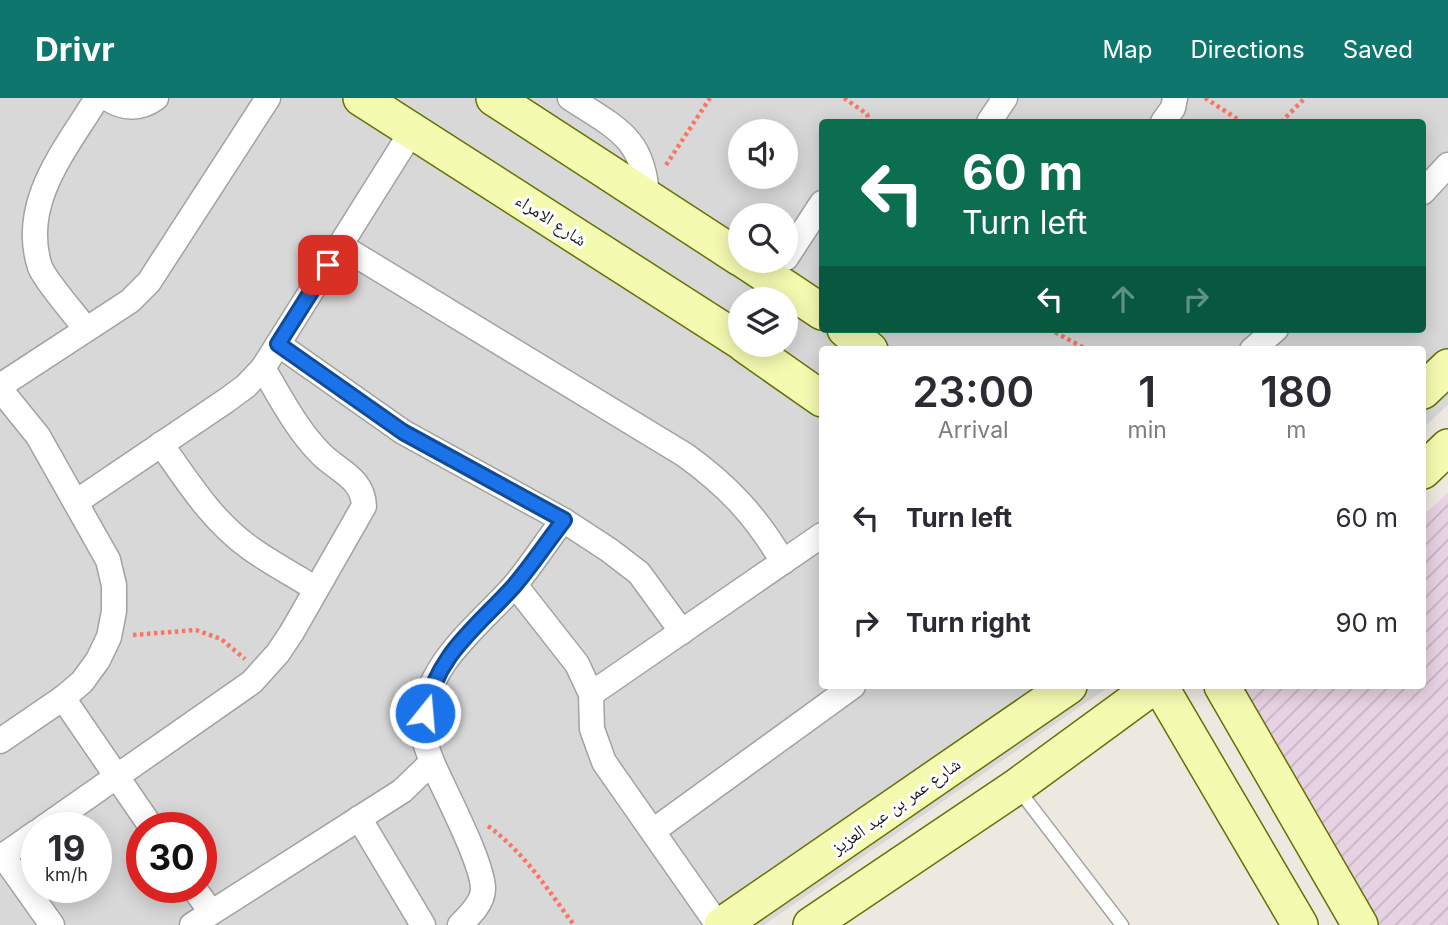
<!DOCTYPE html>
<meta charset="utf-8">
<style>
:root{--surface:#fff;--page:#f2f2f3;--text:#2b2b33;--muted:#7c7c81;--accent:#0f766e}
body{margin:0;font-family:Inter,"Noto Naskh Arabic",sans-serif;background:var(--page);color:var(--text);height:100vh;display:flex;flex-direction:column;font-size:26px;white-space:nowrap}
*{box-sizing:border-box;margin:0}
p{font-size:23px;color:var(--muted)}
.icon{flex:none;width:38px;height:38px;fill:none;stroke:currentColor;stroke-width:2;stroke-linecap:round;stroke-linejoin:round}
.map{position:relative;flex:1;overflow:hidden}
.drawer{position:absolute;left:819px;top:248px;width:607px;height:343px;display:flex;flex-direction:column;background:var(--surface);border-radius:7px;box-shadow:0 4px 18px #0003}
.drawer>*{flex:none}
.guide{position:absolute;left:819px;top:21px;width:607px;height:214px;border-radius:7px;box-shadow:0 4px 18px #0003;background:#0b6e4f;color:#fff;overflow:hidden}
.fabs{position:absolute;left:728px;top:21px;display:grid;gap:14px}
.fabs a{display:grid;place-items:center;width:70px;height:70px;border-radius:50%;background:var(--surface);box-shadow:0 4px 18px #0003;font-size:35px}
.speed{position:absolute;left:21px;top:714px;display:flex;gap:14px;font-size:35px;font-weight:700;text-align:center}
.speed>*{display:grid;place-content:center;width:91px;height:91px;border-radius:50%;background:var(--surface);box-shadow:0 4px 18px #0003;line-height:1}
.speed small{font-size:18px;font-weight:400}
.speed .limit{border:10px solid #d22;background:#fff;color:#111}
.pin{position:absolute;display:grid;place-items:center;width:60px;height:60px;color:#fff;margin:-30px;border-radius:14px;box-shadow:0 4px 10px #0006}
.me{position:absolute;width:77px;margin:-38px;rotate:17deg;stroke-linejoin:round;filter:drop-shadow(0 0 5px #0008)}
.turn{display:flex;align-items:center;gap:24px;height:147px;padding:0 28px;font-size:32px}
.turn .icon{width:91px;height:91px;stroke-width:2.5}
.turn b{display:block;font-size:49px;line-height:60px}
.lanes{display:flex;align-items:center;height:66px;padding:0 28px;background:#0003;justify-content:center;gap:35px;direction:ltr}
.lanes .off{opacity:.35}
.eta{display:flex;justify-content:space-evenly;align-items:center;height:119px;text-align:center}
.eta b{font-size:42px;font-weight:600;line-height:49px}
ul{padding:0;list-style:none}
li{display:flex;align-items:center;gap:21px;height:105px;padding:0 28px}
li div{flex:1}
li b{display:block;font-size:26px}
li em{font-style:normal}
header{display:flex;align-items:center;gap:42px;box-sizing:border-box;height:98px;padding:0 35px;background:var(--accent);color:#fff}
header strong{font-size:33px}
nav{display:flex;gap:38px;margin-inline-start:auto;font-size:24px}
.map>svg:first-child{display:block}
.residential{fill:#d9d8d8;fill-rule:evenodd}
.industrial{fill:url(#industrial-furrows)}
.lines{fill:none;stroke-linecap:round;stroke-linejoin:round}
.lane-casing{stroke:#a2a2a2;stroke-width:15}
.street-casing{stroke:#a2a2a2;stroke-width:27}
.secondary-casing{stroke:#647103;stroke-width:38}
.path{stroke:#fb7563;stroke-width:4.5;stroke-dasharray:3.5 3.5;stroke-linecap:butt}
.lane{stroke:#fff;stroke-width:12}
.street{stroke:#fff;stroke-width:24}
.secondary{stroke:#f5fab1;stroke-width:35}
.route-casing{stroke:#114b97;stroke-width:18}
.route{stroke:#1a73e8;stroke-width:12}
.labels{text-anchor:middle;stroke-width:6;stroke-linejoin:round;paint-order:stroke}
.street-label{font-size:18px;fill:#1b1b1b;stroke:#fff}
</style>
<header>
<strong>Drivr</strong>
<nav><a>Map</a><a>Directions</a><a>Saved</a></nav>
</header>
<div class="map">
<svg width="1448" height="827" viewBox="0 0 1448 827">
<defs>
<pattern id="industrial-furrows" width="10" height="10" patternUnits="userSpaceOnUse" patternTransform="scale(1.75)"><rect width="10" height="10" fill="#e6d2e2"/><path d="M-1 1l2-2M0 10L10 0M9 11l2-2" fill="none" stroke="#c5b4c1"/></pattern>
</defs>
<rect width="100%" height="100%" fill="#ede9e0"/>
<path class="residential" d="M0 0H1448V307L1423 330V252H822V588H1110L764 827H0ZM822 24H1423V231H822ZM740 33H786V79H740ZM740 117H786V163H740ZM740 201H786V247H740ZM37 730H96V789H37ZM142 730H201V789H142Z"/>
<path class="industrial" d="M1448 395V827H1372L1237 588H1423V417Z"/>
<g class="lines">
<defs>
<path id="lane" d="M1018 691 1122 827"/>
<g id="street">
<path d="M107 0C123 11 140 12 156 0"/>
<path d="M570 0C616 30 645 40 647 101"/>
<path d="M989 24 1005 0"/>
<path d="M1163 24 1173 10 1175 0"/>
<path d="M1423 94 1448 67"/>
<path d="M341 148 685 357C728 388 756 418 783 464"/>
<path d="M786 160 822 105"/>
<path d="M85 230C74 215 46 184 40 169 19 105 66 51 97 0"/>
<path d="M278 246 403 334 563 422 609 452 639 475 682 534"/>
<path d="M1252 252 1276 231"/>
<path d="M0 288 130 203 149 184 268 0"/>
<path d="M0 291 38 338 108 462 114 487V513L109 539 98 562 82 584 63 600 0 643"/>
<path d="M161 346C188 384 212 423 250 450 271 465 294 477 316 491"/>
<path d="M76 404 227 302 246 288 263 270 412 33"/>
<path d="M515 487 577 566 591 596 592 631 604 664 718 827"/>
<path d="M591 596 822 437"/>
<path d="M63 600 152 730"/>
<path d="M432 664C444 692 483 765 483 791 483 805 469 818 460 827"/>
<path d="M359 720 423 827"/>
<path d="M43 730 252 584 278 555 292 534 364 408C363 380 338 373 321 356 297 332 280 299 263 270"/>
<path d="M653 733 853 588"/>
<path d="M3 758 52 827"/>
<path d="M0 760 37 734"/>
<path d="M193 789 211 814"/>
<path d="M192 827 402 693 432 664C428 653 422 640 422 628 424 566 478 529 515 487 532 466 547 443 563 422"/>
</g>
<g id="secondary">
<path d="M361 0 740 243"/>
<path d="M494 0 740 160"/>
<path d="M745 163 822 214"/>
<path d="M845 231 870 252"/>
<path d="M745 247 822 301"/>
<path d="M1423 293 1448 269"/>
<path d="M1423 373 1448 349"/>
<path d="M1160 588 1300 827"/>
<path d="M1222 588 1360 827"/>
<path d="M722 827 1069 588"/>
<path d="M811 827 1016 689 1154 588"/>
</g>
</defs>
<use href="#lane" class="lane-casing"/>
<use href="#street" class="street-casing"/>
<use href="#secondary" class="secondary-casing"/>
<g class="path">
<path d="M844 0 867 16 870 24"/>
<path d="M1205 0 1242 24"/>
<path d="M1281 24 1305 0"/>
<path d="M666 67 710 0"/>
<path d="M1049 231 1088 252"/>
<path d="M133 537 196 532 221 541 245 561"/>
<path d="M488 728C524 754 548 792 574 827"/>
</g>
<use href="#lane" class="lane"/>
<use href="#street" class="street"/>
<use href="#secondary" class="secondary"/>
</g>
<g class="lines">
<defs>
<path id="route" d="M328 167 278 246 403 334 564 422C547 444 532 467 514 488 476 530 437 556 425 615"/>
</defs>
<use href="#route" class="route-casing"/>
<use href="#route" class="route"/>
</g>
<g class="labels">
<g class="street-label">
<text transform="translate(551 122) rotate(33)" y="6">شارع الامراء</text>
<text transform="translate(896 708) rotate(-35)" y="6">شارع عمر بن عبد العزيز</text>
</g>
</g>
</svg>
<div class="fabs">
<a><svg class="icon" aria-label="sound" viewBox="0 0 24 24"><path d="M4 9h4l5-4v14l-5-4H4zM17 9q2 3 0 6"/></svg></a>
<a><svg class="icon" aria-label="search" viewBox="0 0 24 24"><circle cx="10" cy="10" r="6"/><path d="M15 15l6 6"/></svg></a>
<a><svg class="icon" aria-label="layers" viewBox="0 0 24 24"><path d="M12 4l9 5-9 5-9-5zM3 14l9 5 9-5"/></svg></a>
</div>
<div class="speed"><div>19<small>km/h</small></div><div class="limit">30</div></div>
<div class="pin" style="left:328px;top:167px;background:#d93025"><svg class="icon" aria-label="arrive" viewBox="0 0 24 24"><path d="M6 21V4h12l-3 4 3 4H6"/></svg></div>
<svg class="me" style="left:425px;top:615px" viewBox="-20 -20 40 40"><circle r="17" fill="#1a73e8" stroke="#fff" stroke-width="3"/><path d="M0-11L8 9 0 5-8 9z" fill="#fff"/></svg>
<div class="guide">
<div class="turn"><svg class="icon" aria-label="left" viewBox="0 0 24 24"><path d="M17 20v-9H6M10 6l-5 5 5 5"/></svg><div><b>60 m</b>Turn left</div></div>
<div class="lanes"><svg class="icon" aria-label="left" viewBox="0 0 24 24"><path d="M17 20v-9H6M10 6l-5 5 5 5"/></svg><svg class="icon off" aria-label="ahead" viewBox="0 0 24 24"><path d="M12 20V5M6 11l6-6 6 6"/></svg><svg class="icon off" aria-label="right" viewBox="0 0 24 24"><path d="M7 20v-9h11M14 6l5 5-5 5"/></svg></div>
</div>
<section class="drawer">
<div class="eta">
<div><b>23:00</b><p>Arrival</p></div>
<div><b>1</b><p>min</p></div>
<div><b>180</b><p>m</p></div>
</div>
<ul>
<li><svg class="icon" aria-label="left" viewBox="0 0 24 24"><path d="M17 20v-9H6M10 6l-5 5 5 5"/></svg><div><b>Turn left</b></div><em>60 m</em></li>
<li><svg class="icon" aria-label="right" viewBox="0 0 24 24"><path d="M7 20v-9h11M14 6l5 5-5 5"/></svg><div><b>Turn right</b></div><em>90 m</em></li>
</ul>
</section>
</div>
